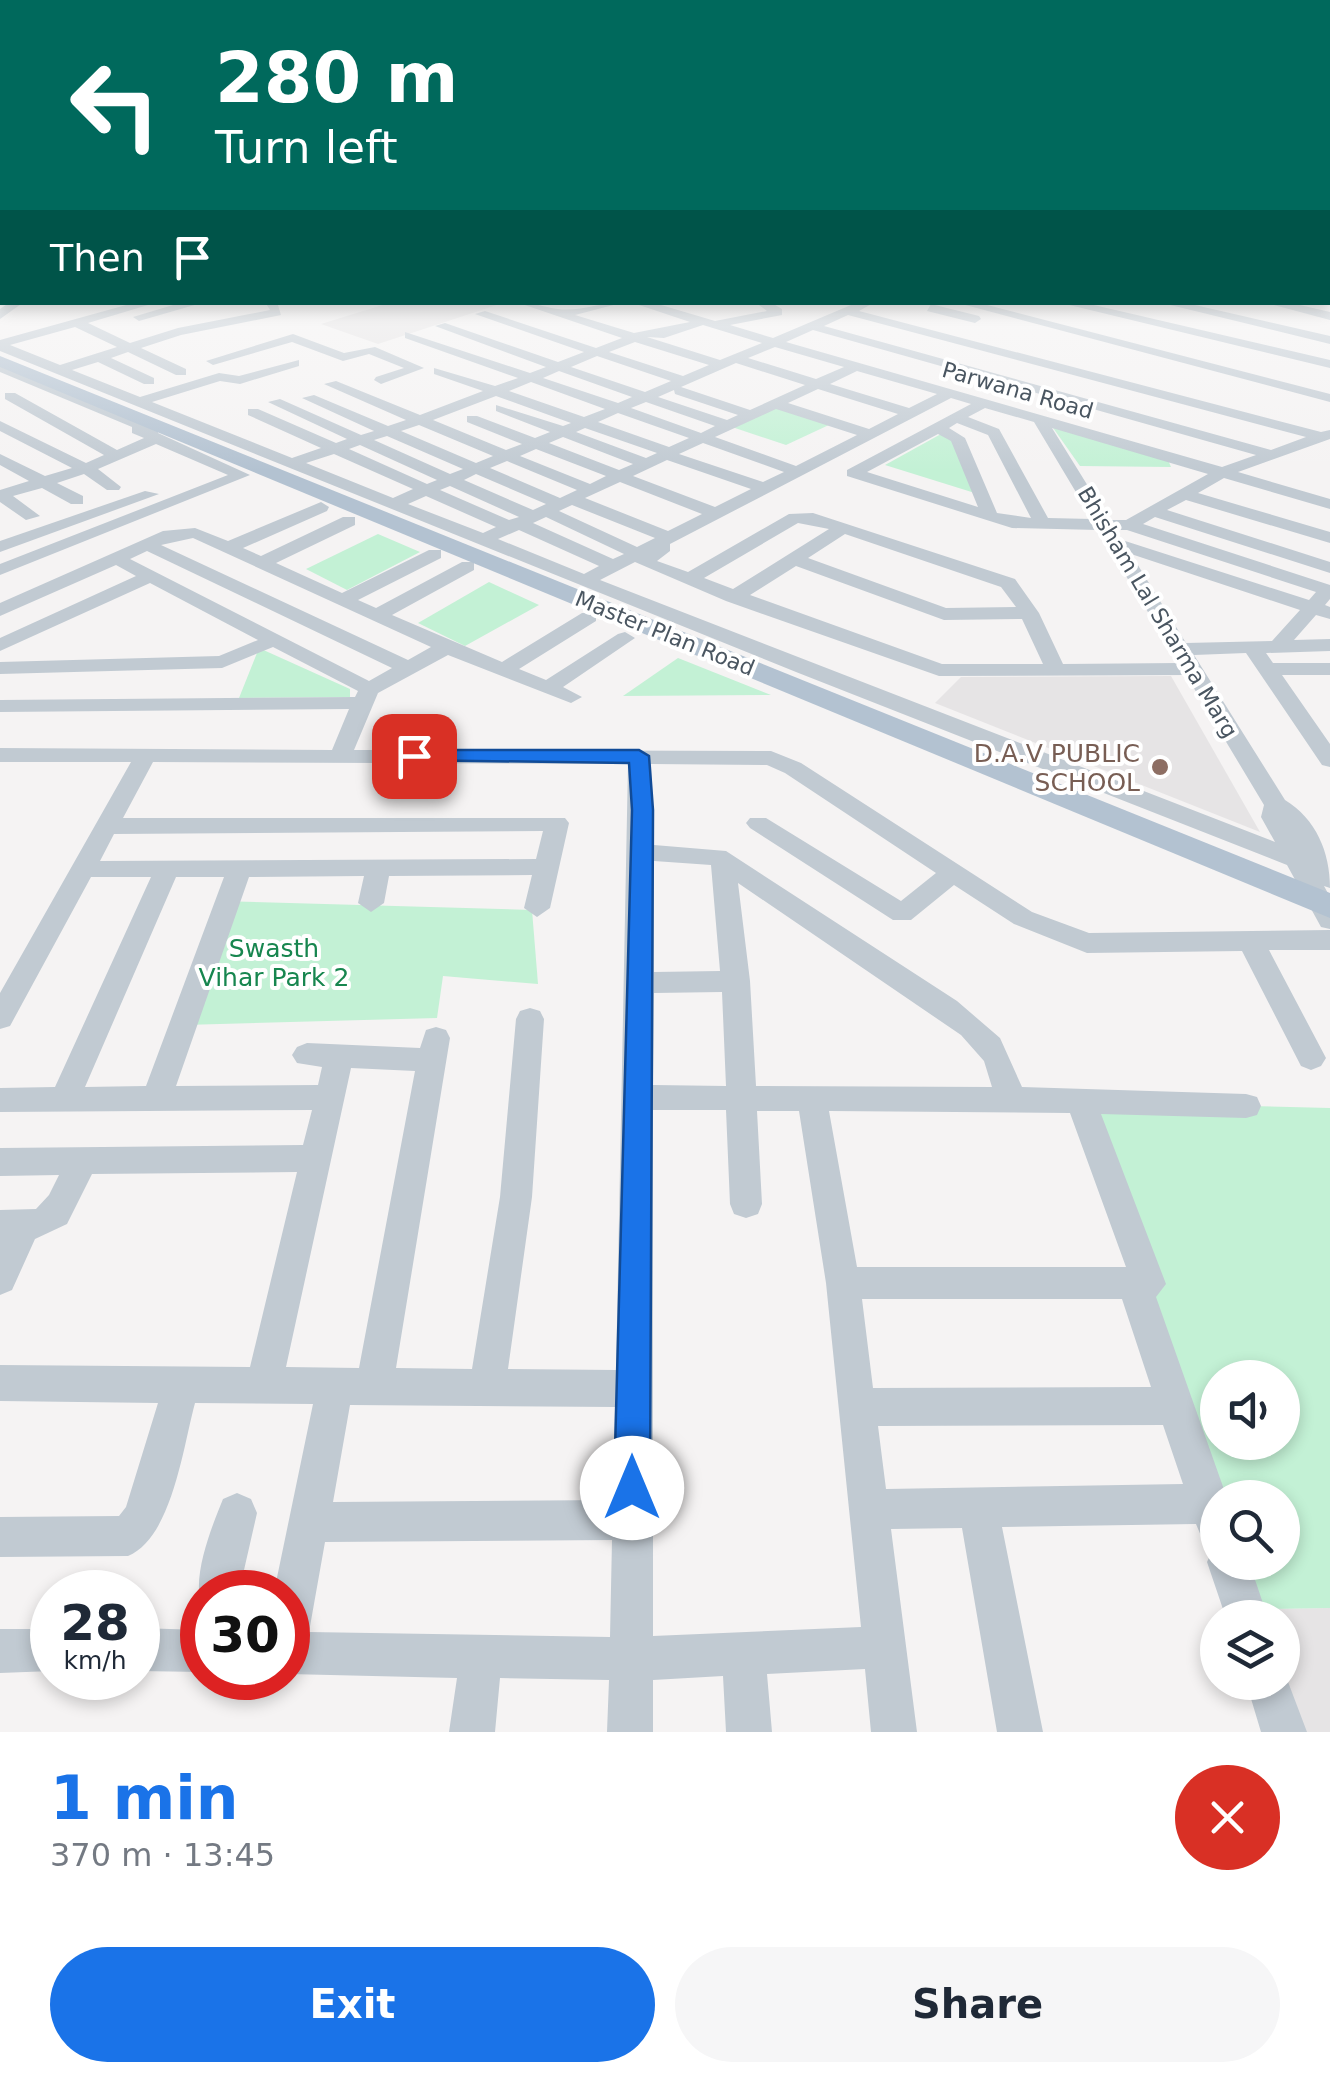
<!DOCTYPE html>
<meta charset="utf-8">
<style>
:root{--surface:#fff;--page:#f6f6f7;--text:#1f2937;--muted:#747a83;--accent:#1a73e8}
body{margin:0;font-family:"DejaVu Sans",sans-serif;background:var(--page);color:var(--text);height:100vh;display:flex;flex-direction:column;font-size:38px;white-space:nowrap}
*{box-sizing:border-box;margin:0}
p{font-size:32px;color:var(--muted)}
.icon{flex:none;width:55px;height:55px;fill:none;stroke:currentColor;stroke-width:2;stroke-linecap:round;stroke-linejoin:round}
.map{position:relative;height:1732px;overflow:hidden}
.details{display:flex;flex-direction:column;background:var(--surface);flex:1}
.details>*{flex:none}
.top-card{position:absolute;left:0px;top:0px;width:1330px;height:305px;box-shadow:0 5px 15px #0003;background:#00695c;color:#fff;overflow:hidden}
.fabs{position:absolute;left:1200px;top:1360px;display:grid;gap:20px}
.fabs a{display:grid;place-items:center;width:100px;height:100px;border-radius:50%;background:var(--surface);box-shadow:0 5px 15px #0003;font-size:50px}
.speed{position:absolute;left:30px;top:1570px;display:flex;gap:20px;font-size:50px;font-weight:700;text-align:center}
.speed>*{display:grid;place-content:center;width:130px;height:130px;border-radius:50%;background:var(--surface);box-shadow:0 5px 15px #0003;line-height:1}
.speed small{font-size:25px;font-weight:400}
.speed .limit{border:15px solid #d22;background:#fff;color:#111}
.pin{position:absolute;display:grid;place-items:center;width:85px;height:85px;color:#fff;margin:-42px;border-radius:20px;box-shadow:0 5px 15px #0006}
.me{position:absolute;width:110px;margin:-55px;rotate:0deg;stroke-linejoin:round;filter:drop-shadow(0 0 8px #0008)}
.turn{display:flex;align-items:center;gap:35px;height:210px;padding:0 50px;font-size:45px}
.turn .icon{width:130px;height:130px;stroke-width:2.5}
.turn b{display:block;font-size:70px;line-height:85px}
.then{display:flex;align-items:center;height:95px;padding:0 50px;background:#0003;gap:20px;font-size:38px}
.round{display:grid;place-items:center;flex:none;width:105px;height:105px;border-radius:52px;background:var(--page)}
.headline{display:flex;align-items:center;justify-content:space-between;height:170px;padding:0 50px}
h1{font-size:60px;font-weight:800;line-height:75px;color:var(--accent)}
.primary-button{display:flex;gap:20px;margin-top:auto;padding:20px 50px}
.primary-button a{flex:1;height:115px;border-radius:60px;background:var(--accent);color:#fff;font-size:40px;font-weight:800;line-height:115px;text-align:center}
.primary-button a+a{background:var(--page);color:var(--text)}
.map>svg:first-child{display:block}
.education{fill:#e6e4e5}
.green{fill:#c3f1d5;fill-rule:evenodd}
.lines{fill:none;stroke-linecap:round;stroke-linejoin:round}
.minor{fill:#c1cad2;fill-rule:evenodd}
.major{fill:#b3c2d1;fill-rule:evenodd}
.route{fill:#1a73e8;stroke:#114b97;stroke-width:2.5}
.education-dot{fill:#8d6e63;stroke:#fff;stroke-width:4}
.labels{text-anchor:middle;stroke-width:8;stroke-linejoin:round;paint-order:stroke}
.far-street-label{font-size:22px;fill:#4a5661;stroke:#fff}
.education-label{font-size:25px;fill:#785e54;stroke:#fff;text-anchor:end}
.park-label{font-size:25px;fill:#17864f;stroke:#fff}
</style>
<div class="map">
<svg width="1330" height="1732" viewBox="0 0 1330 1732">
<rect width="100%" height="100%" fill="#f5f3f3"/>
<g class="education">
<path d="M389 303 496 302 500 304 378 344 321 324Z"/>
<path d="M1171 676 1260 832 935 703 961 677Z"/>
<path d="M1330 1608V1732H1304L1283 1668 1282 1618 1266 1617 1263 1609Z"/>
</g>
<g class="green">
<path d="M775 406 831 424 786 445 732 427Z"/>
<path d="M1051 425 1167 458 1171 467 1080 466Z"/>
<path d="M941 434 954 440 978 494 885 465Z"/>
<path d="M378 534 420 552 347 590 306 569Z"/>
<path d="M489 582 539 605 465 646 418 623Z"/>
<path d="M259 648 350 689V697L239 698Z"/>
<path d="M678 658 771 695 623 696Z"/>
<path d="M218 901 532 910 538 984 443 976 437 1018 184 1025Z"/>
<path d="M1078 1102 1330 1108V1608L1263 1609 1246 1563 1282 1562V1498L1222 1497ZM1218 1378H1282V1442H1218Z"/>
</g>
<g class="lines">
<g class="minor">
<rect x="0" y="229" width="2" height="5"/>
<path d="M1328 289 1330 290V298L1328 297Z"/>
<path d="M10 302H24L0 319V309Z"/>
<path d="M137 302H158L88 323 130 343 178 328 270 310 265 302H277L281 315 181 335 141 348 186 369V375H176L128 352 111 358 154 378V384H144L98 362 72 370 140 397 219 373 239 376 299 360V366L240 384 220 381 152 402 292 458 321 448 248 415V409H258L336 443 347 439 268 402 280 399 361 435 374 431 302 398 314 395 388 426 406 420 324 384 336 381 420 415 483 391 434 374V368L495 386 518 378 405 338V332L530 373 546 367 435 326 445 323 558 362 584 352 475 314 485 311 596 348 622 338 516 302C532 302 543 307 558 309 578 312 603 302 625 302L575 315 634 333 690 322 630 302H651L715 321 767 311 755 302H770L782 309V315L730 325 773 338 858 302H875L859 311 1321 432 1330 430V439L1238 472 1330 499V509L1224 478 1198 493 1330 532V543L1186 500 1167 510 1330 562V573L1155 517 1143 524 1330 585V599L1325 605 1330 607V619L1316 615 1294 640 1330 639V651L1266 653 1273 663H1330V675H1282L1330 744V767L1322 765 1246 653 1194 655 1285 800C1316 819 1330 852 1330 888L1324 886 1330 897V929L1321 927 1287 865 796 672 0 351V340ZM848 315 1306 437 1271 450 824 326ZM703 325 762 343 720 360 647 337 664 338ZM75 327 117 347 60 365 10 345ZM813 330 1256 455 1222 467 786 342ZM635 342 709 365 683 376 609 352ZM775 347 844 367 816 379 748 358ZM597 356 671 381 645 392 571 367ZM736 363 805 385 750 410 681 387ZM559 371 632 397 618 403 543 378ZM857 371 937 394 909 408 830 384ZM531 382 605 409 584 417 509 391ZM818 389 898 414 869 429 788 403ZM674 390 675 394 738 415 727 420 658 397ZM496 396 571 423 563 426 496 405V411L550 432 535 438 477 416H467V422L522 444 506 450 433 420ZM951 398 971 404 847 470V476L1012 528 1098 530 1179 663 1063 664 1039 613 1015 579 813 513 789 514 688 572 657 561 670 551V544ZM646 402 715 426 701 433 631 408ZM985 408 1034 422 1092 519 1048 518 999 429 968 417ZM776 409 857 435 796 466 715 437ZM618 413 689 438 669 447 598 422ZM957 423 988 435 1031 518 997 513 965 438 949 428ZM419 425 493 456 476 463 401 431ZM585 428 657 453 646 458 576 432ZM1052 428 1208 474 1126 520H1109ZM938 434 951 441 978 507 867 472ZM387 436 463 469 450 474 374 440ZM563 437 633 464 619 470 549 443ZM703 443 784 472 763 482 679 454ZM360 445 437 480 427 484 349 449ZM536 449 606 476 590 484 520 456ZM334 454 413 489 393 498 306 463ZM667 460 751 489 715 507 633 476ZM507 461 577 490 560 498 490 468ZM476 474 546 504 533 510 464 480ZM620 482 702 514 668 531 585 498ZM450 486 519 517 509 520 440 490ZM426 496 496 527 483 533 408 504ZM572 505 655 538 637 547 559 511ZM546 517 624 554 613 559 533 523ZM798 523 829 529 733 589 704 578ZM519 530 599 566 584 574 498 539ZM1116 530H1127L1316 592 1309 600 1122 540ZM845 534 1001 587 1016 607 946 608 808 558ZM1131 554 1300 610 1272 641 1186 643ZM635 562 726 601 939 676 1186 675 1264 805 1261 817 1275 842 600 580ZM796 566 944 620 1022 619 1043 664H942L750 595Z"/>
<path d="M183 302H205L139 321 133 317Z"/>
<path d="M954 302H976L1330 394V402Z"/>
<path d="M1057 302H1081L1330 360V368Z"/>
<path d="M1158 302H1182L1330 336V344Z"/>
<path d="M1263 302H1287L1330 312V320Z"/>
<path d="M931 304 979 316 981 319 975 323 927 311Z"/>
<path d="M293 334 344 353 375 347 424 368 381 384 374 380 376 377 404 368 369 354 343 361 292 342 213 365 206 361Z"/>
<path d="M0 363 158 427V433L250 475 0 575V564L228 475 156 444 98 469 121 487 119 490H107L84 474 57 483 83 496V504H71L42 488 13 496 40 516 26 520 0 502V490L29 481 0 465V454L45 476 72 468 0 431V421L86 463 104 455 5 399V393H15L117 450 144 438 132 433V427L0 372Z"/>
<path d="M145 491 159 494 0 552V541Z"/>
<path d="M321 502 329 507 327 511 243 548 261 556 343 517H355V525L276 563 342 593 429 550H441V558L358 600 376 608 462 562H474V570L392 615 502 662 582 613H596V621L519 669 546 680 618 634 625 632 635 638 563 687 582 697 571 703 448 655 378 693 354 750 771 751 801 763 1032 912 1089 933 1330 930V950H1269L1326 1058 1321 1066 1311 1070 1301 1066 1242 951 1087 953 1014 924 954 885 911 920H893L750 828 746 823 750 818H766L901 901 936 873 785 773 767 765 651 764 654 845 726 851 957 1001 1000 1038 1022 1087 1246 1094 1257 1097 1261 1106 1257 1115 1246 1118 1101 1114 1166 1284 1156 1297 1227 1498H1218V1562H1249L1268 1618H1226L1207 1562 1214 1547 1204 1543 1196 1524 1002 1527 1043 1732H997L962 1528 891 1529 917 1732H871L865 1669 767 1674 772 1732H726L723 1676 653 1680V1732H607L609 1680 500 1678 495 1732H449L457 1678 288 1674V1592H274L313 1404 195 1403C183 1447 172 1538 128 1556L0 1557V1517L119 1516 126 1507 158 1403 0 1401V1365L250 1367 297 1172 92 1174 67 1224 35 1239 12 1290 0 1295V1210L36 1209 49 1195 59 1175 0 1176V1148L303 1145 312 1110 0 1112V1088L55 1087 151 877H91L10 1026 0 1029V993L131 762H0V748L332 750 349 709 0 712V700L355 697 358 691 273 647 222 668 0 674V662L219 656 258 640 150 583 0 651V638L136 576 116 565 0 616V603L163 531 195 528 228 541ZM193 538 431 647 408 660 161 545ZM147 551 392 668 369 681 130 559ZM153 762 628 764 616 1370 508 1369 532 1197 544 1019 540 1011 530 1008 520 1011 516 1019 500 1197 472 1369 396 1368 450 1038 446 1030 436 1027 426 1030 420 1048 307 1043 297 1047 292 1055 297 1063 322 1067 318 1085 176 1086 249 877 364 876 358 903 371 912 384 903 389 876 532 875 524 908 537 917 550 908 569 823 565 818H123ZM543 831 536 859 100 861 114 834ZM654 861 711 865 720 971 654 972ZM176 877H224L146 1086 85 1087ZM738 883 961 1035 984 1061 992 1087 756 1086 750 981ZM722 992 726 1086 653 1085 654 993ZM351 1068 415 1071 359 1368 286 1367ZM653 1110H726L730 1204 734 1214 746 1218 758 1214 762 1204 757 1111H799L826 1283 861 1627 653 1636ZM829 1111 1070 1113 1126 1267H857ZM862 1299H1122L1151 1387 873 1388ZM350 1405 615 1407 613 1500 333 1502ZM1163 1425 1183 1484 886 1489 878 1426ZM612 1540 610 1637 309 1632 325 1542Z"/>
<path d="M237 1493 251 1499 257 1513 239 1592H202V1605C191 1578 212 1526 223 1499Z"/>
<path d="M138 1628 202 1630V1672L138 1671Z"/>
<path d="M0 1629H52V1671L0 1673Z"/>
<path d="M1282 1666 1307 1732H1261L1246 1682H1282Z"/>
</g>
<path class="major" d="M0 356 1330 893V918L0 367Z"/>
</g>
<linearGradient id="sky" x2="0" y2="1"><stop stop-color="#85c3ea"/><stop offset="0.49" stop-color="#fafafa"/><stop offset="1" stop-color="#fafafa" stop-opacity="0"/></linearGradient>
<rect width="1330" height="471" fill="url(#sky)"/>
<path class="route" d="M414 750H639L649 756 653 810 650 1488 645 1500 632 1505 620 1500 614 1488 632 810 629 763 407 760 404 756Z"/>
<circle class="education-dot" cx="1160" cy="767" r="10"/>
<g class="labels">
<g class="far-street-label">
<text transform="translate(1018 390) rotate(16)" y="8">Parwana Road</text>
<text transform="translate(1158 612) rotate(59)" y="8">Bhisham Lal Sharma Marg</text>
<text transform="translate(665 633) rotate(22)" y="8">Master Plan Road</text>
</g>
<g class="education-label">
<text x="1140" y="762">D.A.V PUBLIC<tspan x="1140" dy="29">SCHOOL</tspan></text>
</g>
<g class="park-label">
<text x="274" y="957">Swasth<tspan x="274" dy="29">Vihar Park 2</tspan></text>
</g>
</g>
</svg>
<div class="fabs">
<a><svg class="icon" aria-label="sound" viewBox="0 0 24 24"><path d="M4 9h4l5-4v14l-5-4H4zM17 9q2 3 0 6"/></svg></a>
<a><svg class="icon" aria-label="search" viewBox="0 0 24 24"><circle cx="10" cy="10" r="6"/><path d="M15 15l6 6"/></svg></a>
<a><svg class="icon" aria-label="layers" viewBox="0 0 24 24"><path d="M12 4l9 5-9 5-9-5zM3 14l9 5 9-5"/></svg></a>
</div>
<div class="speed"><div>28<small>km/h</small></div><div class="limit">30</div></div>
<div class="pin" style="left:414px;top:756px;background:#d93025"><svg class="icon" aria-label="arrive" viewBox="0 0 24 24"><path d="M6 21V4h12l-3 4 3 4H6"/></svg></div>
<svg class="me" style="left:632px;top:1488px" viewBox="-20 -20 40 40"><circle r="19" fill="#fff"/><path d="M0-13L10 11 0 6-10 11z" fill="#1a73e8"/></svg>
<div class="top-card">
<div class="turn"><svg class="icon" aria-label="left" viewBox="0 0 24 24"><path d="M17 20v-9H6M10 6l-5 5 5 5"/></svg><div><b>280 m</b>Turn left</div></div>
<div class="then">Then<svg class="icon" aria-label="arrive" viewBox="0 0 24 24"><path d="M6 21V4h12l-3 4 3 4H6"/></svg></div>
</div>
</div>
<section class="details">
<div class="headline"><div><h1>1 min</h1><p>370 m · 13:45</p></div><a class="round" style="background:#d93025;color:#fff"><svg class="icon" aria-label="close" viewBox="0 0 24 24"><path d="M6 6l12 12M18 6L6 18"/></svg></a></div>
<div class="primary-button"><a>Exit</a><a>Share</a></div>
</section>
